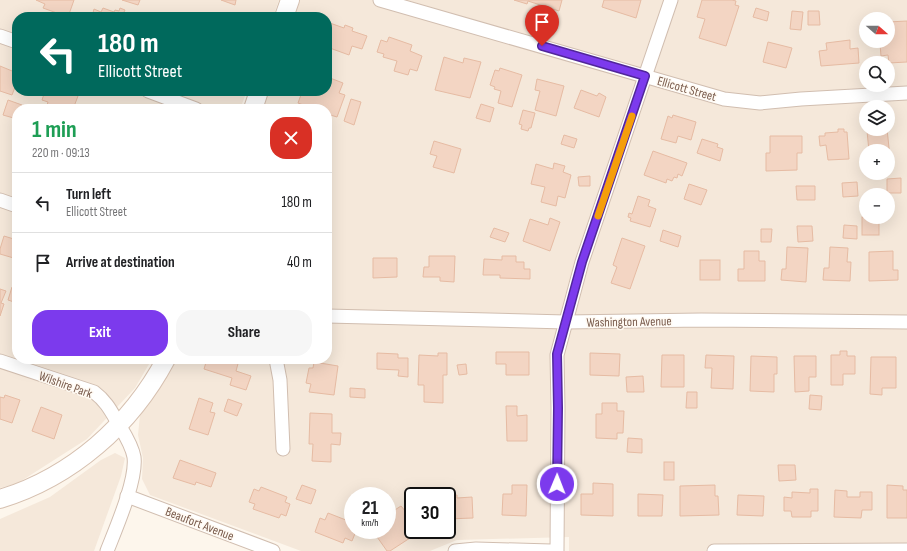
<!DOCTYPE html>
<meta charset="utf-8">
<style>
:root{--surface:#fff;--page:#f6f6f6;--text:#202124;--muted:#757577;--line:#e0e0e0;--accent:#7c3aed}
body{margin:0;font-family:"Sofia Sans Condensed",sans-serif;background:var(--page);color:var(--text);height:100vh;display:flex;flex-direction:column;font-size:15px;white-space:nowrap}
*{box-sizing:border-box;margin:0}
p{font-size:13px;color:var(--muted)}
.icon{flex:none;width:22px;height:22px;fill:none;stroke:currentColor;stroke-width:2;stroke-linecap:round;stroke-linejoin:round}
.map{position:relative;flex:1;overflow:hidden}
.drawer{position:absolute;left:12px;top:104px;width:320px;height:260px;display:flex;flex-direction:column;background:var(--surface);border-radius:16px;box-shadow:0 4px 16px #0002}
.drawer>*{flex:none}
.top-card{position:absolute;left:12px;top:12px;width:320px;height:84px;border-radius:16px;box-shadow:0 4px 16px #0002;background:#00695c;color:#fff;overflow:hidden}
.needle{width:26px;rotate:110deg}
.buttons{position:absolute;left:859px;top:12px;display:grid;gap:8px}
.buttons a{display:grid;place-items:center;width:36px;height:36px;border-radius:50%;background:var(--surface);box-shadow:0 4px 16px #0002;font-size:20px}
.speed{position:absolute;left:344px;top:487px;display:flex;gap:8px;font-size:20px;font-weight:700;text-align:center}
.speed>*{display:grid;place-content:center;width:52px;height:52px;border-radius:50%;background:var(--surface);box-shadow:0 4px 16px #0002;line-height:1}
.speed small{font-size:10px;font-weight:400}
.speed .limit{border:2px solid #111;border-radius:6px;background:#fff;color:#111}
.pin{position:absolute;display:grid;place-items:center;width:34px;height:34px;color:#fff;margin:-41px -17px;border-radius:50% 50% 50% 0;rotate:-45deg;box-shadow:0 0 4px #0007}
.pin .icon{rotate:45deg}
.me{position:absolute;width:44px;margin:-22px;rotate:1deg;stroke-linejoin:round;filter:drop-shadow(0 0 3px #0008)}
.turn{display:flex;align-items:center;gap:14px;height:84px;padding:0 20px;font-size:18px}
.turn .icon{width:52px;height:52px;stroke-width:2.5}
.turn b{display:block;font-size:28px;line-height:34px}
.round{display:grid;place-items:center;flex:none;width:42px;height:42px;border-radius:16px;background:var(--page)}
.head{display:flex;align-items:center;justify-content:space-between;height:68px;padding:0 20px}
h1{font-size:24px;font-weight:700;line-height:30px;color:#1e9e55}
.cta{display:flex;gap:8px;margin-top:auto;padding:8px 20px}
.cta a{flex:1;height:46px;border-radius:16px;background:var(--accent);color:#fff;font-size:16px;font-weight:700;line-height:46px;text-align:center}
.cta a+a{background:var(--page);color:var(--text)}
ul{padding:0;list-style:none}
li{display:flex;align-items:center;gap:12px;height:60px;padding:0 20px;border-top:1px solid var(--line)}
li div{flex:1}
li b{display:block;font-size:15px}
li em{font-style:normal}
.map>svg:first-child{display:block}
.residential{fill:#f5e8da;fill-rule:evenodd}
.building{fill:#f3d5c3;stroke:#e6bba3}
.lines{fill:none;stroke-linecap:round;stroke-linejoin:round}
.minor-casing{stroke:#d1beb0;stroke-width:15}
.secondary-casing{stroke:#d6c0b0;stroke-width:20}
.minor{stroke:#fff;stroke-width:13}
.secondary{stroke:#fff;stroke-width:18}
.route-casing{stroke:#51269a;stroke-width:10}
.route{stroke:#7c3aed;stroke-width:7}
.slow{stroke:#f59e0b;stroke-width:7}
.labels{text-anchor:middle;stroke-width:3;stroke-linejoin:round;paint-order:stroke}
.street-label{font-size:13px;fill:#7a5c4d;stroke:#fffaf3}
</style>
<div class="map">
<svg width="907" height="551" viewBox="0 0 907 551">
<rect width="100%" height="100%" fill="#fdf6ec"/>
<g class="residential">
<path d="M0 0H279L273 17H17V91H247L240 109H17V359H152L135 388 87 439 18 483 0 488Z"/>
<path d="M300 0H907V551H569V537L457 540 430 551H301L150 495 142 479 143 458 138 435 140 415 154 393 173 359H327V109H263L269 91H327V17H294ZM866 19H888V41H866ZM866 63H888V85H866ZM866 107H888V129H866ZM866 151H888V173H866ZM866 195H888V217H866ZM353 496H387V530H353ZM413 496H447V530H413Z"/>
<path d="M115 453 125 458 121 476 94 551H0V519L50 497 101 460Z"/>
</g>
<g class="building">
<path d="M36 0H74L68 17 43 8 45 4Z"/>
<path d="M122 0H140L138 5Z"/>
<path d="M221 0H236L235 5Z"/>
<path d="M514 0H562L559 11 528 1 527 4Z"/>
<path d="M604 0H641L636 18 602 7Z"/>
<path d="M702 0H732L736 1 735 5 739 6 726 46 699 38 705 19 697 17Z"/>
<path d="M103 8 114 12 115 10 119 11 120 8 125 10 124 12 126 13 125 17H92L94 9 101 12Z"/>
<path d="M756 8 769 12 767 21 753 17Z"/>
<path d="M792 11 803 12 801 30 790 29Z"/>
<path d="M808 11H819L820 25H808Z"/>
<path d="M907 21V62L889 63 888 55 881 56 880 44 887 43 888 41V22Z"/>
<path d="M327 22 344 28 345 25 353 28 352 31 367 36 362 49 352 46 349 55 327 47Z"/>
<path d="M389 37 412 45 410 51 422 56 417 71 410 69 408 75 394 71 397 61 383 57 384 54 377 52 381 40 387 42Z"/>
<path d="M850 40V49L858 48 859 63 821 66 819 51 827 50 826 43Z"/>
<path d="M768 42 792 48 786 68 763 62Z"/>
<path d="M444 57 463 63 464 58 481 62 470 98 435 90Z"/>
<path d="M0 66 17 73V82L12 95 0 91Z"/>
<path d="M500 68 522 75 512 107 498 103 501 91 494 89 495 87 490 85 495 70 499 71Z"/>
<path d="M330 78 343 83 339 93 345 95 337 117 327 114V109H314L298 103 302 92 306 94 307 91H327V87Z"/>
<path d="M537 79 564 86 556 116 535 110 540 91 535 90Z"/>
<path d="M581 90 597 96 599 93 606 97 599 117 574 108Z"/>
<path d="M45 91H67L78 96 73 109H56L47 105 48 102 42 100Z"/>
<path d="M351 99 361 102 354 125 344 121Z"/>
<path d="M8 100 22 105 21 109H17V119L3 115Z"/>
<path d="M481 104 494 108 490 122 476 118Z"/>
<path d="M523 110 535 113 531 128H529L528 131 521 129 522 125 519 124Z"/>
<path d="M673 115 696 122 691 140 678 136 676 143 661 139 668 116 672 118Z"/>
<path d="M838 129H844V132H847L849 159 828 160 826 145 820 146 819 136H825V133L838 132Z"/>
<path d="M887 129 890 157 888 158V151H869L867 131Z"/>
<path d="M564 135 577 139 574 148 561 144Z"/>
<path d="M770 136H802V153H797V170L766 171V153H770Z"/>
<path d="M702 139 718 144 717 147 723 149 720 161 697 153Z"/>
<path d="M434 141 461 149 454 173 433 167 437 156 430 154Z"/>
<path d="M653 151 687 163 682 176 678 174 677 178 674 177 672 181 667 179 666 183 644 175Z"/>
<path d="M554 163 565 166 563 172 571 175 565 198 558 196 556 206 541 202 545 187 531 184 536 164 553 169Z"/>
<path d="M871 173H878L879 178H871Z"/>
<path d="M590 176V186H579L578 177Z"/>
<path d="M901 178V193H887V179Z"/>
<path d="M857 182 858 196 843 197 842 183Z"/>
<path d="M689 184 707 190 701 205 684 199Z"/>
<path d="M796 186H815V200H797Z"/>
<path d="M638 196 650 200 648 206 656 209 650 227 630 221 631 218 628 217 629 213 632 214Z"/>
<rect x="862" y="217" width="17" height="18"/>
<path d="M550 218 560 222 550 251 523 241 530 219 548 225Z"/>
<path d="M844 225 857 226V239L843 238Z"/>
<path d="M797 226H812L813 241 798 242Z"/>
<path d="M494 228 509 233 505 242 490 237Z"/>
<path d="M761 229H772L771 242H761Z"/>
<path d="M663 230 681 236 678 247 660 241Z"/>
<path d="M4 236 17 240V259L0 254V249Z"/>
<path d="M622 238 645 246 630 289 611 283 617 267 613 265Z"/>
<path d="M787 247 808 248 806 282 781 280 782 269H786Z"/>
<path d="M830 247 848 248 847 262H851L850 281 823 280 824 268H829Z"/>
<path d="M744 251H759V261H765V281H738V269H744Z"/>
<path d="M893 251V270H898V280L869 281V252Z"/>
<path d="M429 256H455L454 282 440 281V277H423L424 267H429Z"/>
<path d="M502 256H516V262H524V269H530V279L500 278V275H483L484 259 502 260Z"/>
<path d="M373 258H397V277L373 278Z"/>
<rect x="700" y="260" width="20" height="20"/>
<path d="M12 287 17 289V303L8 300Z"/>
<path d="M0 289 6 291 1 303 4 304 0 316Z"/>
<path d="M840 351H847V356H855V374H843V385H831V355H840Z"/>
<path d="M496 352H529V375H506V364H496Z"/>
<path d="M377 353 398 354V358H408V377L398 376 399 370 377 369Z"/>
<path d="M438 353H447V375H443V403L424 402V385H418L419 355 438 356Z"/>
<path d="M590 353 620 354 619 376 590 375Z"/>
<path d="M662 355H684V387H661Z"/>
<path d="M706 355 734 356 733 389 711 388 712 368H705Z"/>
<path d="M751 356 777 357V374H774V392L750 391Z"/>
<path d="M794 356H816V377H809V391L795 392Z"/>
<path d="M871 357H896V388H882V395L870 394Z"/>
<path d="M207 359 239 360 236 371 251 376 246 390 230 385 232 378 204 369Z"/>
<path d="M314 362 338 366 334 395 309 392 311 384 306 383 309 368H313Z"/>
<path d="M466 364 467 374 459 375 457 365Z"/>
<path d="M643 376 644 392H627L626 377Z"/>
<path d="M350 388 365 389V398L350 397Z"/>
<path d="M687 392H697V408H686Z"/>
<path d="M5 395 20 400 12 423 0 419V397L4 398Z"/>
<path d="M810 395 822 396 821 410 809 409Z"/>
<path d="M199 398 213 403 210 412 215 413 208 435 189 429Z"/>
<path d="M228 399 242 404 237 416 224 411Z"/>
<path d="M602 403H617V411H624L623 433H617V439L596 438V414H602Z"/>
<path d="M506 406H517V416L527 415V441H507Z"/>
<path d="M41 407 62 415 54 439 32 431Z"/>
<path d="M310 413 332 414V433H341L340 445 331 444V462L312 461 313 444H309Z"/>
<path d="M628 438 642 439V453L627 452Z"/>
<path d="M180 460 216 473 211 487 196 482 195 485 173 478Z"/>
<rect x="664" y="462" width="10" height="18"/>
<path d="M778 465H795L796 480 779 481Z"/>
<path d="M593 483 613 484V516L581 515V494H593Z"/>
<path d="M302 485 316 490 311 504 296 499Z"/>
<path d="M512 485H527L526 516 502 515 503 494H512Z"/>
<path d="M715 485V496H718L719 515 680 516V486Z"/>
<path d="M887 485 903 486V490H907V518H887Z"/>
<path d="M261 487 287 497 285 502 290 504 286 516 281 514 279 518 253 509 255 504 249 502 254 489 259 491Z"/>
<path d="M810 489H818V511H811V517H792L791 511H784V497L792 498V492L810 493Z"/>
<path d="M450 490V496L457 495V498L472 497 473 518 447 519V496H437V491Z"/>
<path d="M835 490 847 491V497H860V492H872V510H862L861 518 834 517Z"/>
<path d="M638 494 663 495 662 516H638Z"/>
<path d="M738 495 764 496 763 516 737 515Z"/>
<path d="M401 506 406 512 413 507V526L405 532 410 538 390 551H387L375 534 381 530H387V526L389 525 387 521V515Z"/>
<path d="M328 513 351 522 349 528 356 531 352 541 345 538 343 543 315 532 320 518 325 520Z"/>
</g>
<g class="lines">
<defs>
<g id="minor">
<path d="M380 0 724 99 760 103 801 99 907 93"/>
<path d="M0 36 17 42"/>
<path d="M148 91 196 109"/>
<path d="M0 200 17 206"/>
<path d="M327 316 566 322 701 320 907 322"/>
<path d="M276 359 280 380 283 449"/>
<path d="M0 361 94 392C106 401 111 411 118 423 124 433 132 445 134 457 137 480 116 528 107 551"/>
<path d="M127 496 273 551"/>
<path d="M455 551 476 549 551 551"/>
<path d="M557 551 558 408 557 355 582 262 671 0"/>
<path d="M714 551 907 550"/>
</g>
<g id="secondary">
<path d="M284 17 290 0"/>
<path d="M253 109 259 91"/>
<path d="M0 499C72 477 131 425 166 359"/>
</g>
</defs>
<use href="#minor" class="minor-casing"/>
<use href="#secondary" class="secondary-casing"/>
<use href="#minor" class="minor"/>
<use href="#secondary" class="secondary"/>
</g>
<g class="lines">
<defs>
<path id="route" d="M542 46 645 76 582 262 557 354 558 408 557 484"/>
</defs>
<use href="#route" class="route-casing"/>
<use href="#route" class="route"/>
<path class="slow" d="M598 216 632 116"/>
</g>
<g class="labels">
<g class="street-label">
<text transform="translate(687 88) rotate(16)" y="5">Ellicott Street</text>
<text transform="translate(629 321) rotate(-1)" y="5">Washington Avenue</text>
<text transform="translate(66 384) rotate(20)" y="5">Wilshire Park</text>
<text transform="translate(200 523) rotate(21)" y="5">Beaufort Avenue</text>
</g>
</g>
</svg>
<div class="buttons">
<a><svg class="needle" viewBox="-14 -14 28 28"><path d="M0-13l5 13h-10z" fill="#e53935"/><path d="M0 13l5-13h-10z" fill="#757577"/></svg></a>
<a><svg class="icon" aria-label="search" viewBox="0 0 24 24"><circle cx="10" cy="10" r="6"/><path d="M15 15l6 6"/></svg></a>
<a><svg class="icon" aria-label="layers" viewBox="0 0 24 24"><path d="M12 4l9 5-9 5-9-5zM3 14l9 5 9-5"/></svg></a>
<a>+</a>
<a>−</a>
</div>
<div class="speed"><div>21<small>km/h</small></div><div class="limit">30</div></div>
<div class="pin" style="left:542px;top:46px;background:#d93025"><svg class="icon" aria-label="arrive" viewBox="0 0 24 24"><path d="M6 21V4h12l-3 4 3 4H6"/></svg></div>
<svg class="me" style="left:557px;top:484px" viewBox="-20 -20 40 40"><circle r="17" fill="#7c3aed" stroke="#fff" stroke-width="3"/><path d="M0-11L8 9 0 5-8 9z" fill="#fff"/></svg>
<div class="top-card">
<div class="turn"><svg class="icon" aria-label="left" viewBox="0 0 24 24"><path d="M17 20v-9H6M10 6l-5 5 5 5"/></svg><div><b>180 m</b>Ellicott Street</div></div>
</div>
<section class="drawer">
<div class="head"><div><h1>1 min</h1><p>220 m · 09:13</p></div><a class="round" style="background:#d93025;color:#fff"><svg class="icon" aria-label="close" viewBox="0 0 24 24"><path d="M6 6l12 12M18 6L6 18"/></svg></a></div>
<ul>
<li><svg class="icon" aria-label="left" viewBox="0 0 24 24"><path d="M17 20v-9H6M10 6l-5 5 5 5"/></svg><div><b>Turn left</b><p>Ellicott Street</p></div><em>180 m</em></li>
<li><svg class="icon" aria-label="arrive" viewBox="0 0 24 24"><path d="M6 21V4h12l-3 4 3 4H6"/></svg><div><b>Arrive at destination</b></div><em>40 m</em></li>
</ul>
<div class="cta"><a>Exit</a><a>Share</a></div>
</section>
</div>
